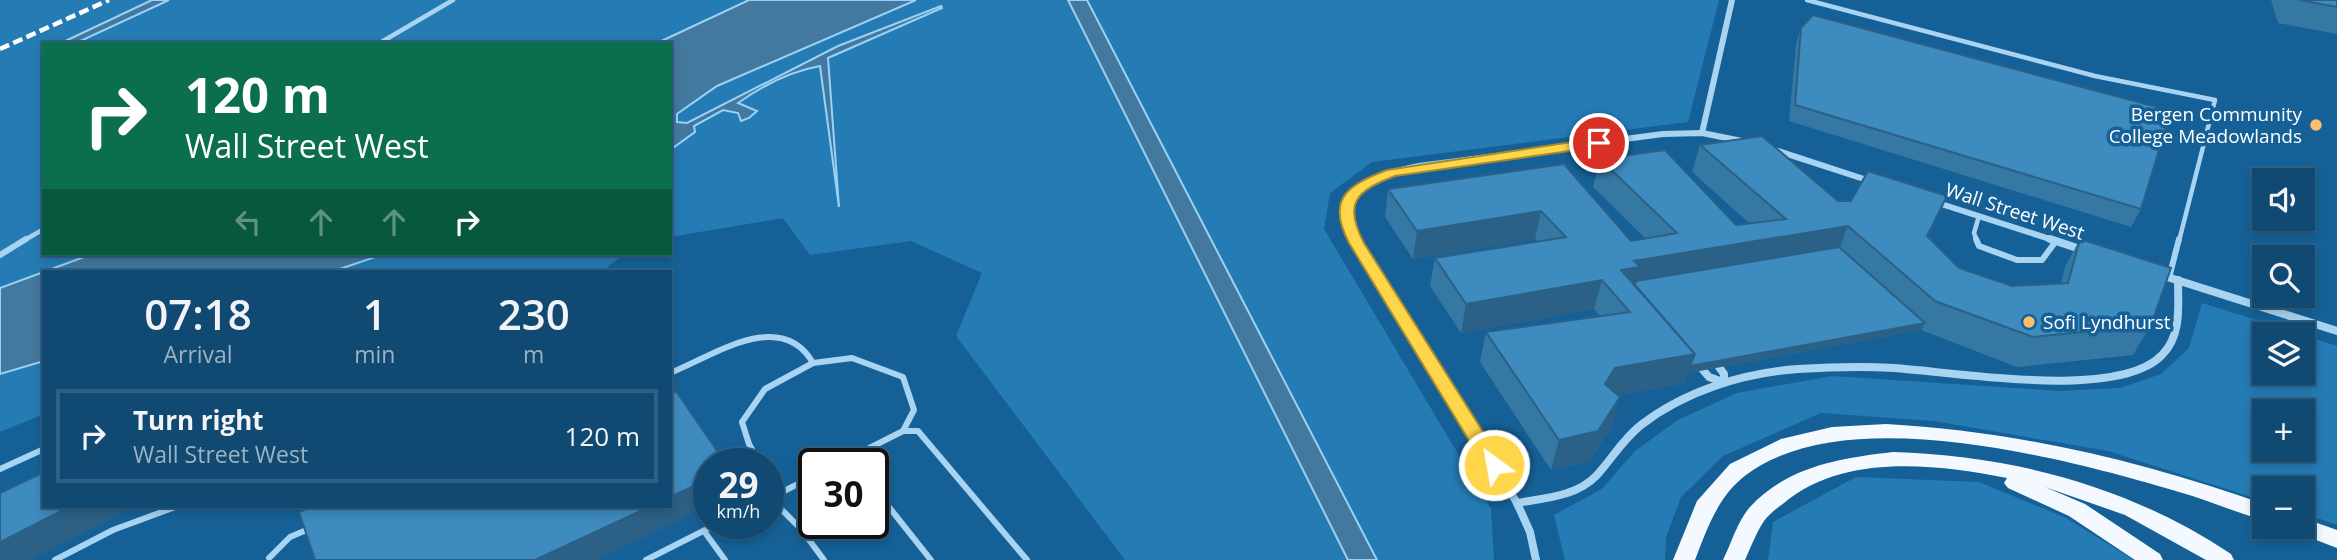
<!DOCTYPE html>
<meta charset="utf-8">
<style>
:root{--surface:#104971;--page:#195076;--text:#f1f3f6;--muted:#9cb2c3;--line:#306184}
body{margin:0;font-family:"Open Sans",sans-serif;background:var(--page);color:var(--text);height:100vh;display:flex;flex-direction:column;font-size:26px;white-space:nowrap}
*{box-sizing:border-box;margin:0}
p{font-size:23px;color:var(--muted)}
.icon{flex:none;width:38px;height:38px;fill:none;stroke:currentColor;stroke-width:2;stroke-linecap:round;stroke-linejoin:round}
.map{position:relative;flex:1;overflow:hidden}
.drawer{position:absolute;left:42px;top:270px;width:630px;height:238px;display:flex;flex-direction:column;background:var(--surface);border-radius:0px;box-shadow:0 4px 10px #0003,0 0 0 2px var(--line)}
.drawer>*{flex:none}
.guide{position:absolute;left:42px;top:42px;width:630px;height:214px;border-radius:0px;box-shadow:0 4px 10px #0003,0 0 0 2px var(--line);background:#0b6e4f;color:#fff;overflow:hidden}
.fabs{position:absolute;left:2252px;top:168px;display:grid;gap:14px}
.fabs a{display:grid;place-items:center;width:63px;height:63px;border-radius:0px;background:var(--surface);box-shadow:0 4px 10px #0003,0 0 0 2px var(--line);font-size:35px}
.speed{position:absolute;left:693px;top:448px;display:flex;gap:14px;font-size:35px;font-weight:700;text-align:center}
.speed>*{display:grid;place-content:center;width:91px;height:91px;border-radius:50%;background:var(--surface);box-shadow:0 4px 10px #0003,0 0 0 2px var(--line);line-height:1}
.speed small{font-size:18px;font-weight:400}
.speed .limit{border:4px solid #111;border-radius:10px;background:#fff;color:#111}
.pin{position:absolute;display:grid;place-items:center;width:60px;height:60px;color:#fff;margin:-30px;border:4px solid #fff;border-radius:50%;box-shadow:0 2px 7px #0007}
.me{position:absolute;width:77px;margin:-38px;rotate:328deg;stroke-linejoin:round;filter:drop-shadow(0 0 5px #0008)}
.turn{display:flex;align-items:center;gap:24px;height:147px;padding:0 28px;font-size:32px}
.turn .icon{width:91px;height:91px;stroke-width:2.5}
.turn b{display:block;font-size:49px;line-height:60px}
.lanes{display:flex;align-items:center;height:66px;padding:0 28px;background:#0003;justify-content:center;gap:35px;direction:ltr}
.lanes .off{opacity:.35}
.eta{display:flex;justify-content:space-evenly;align-items:center;height:119px;text-align:center}
.eta b{font-size:42px;font-weight:600;line-height:49px}
ul{padding:0;list-style:none}
li{display:flex;align-items:center;gap:21px;height:94px;margin:0 14px 10px;padding:0 14px;border:4px solid var(--line);border-radius:0px}
li div{flex:1}
li b{display:block;font-size:26px}
li em{font-style:normal}
.map>svg:first-child{display:block}
.green{fill:#257bb4;fill-rule:evenodd}
.water{fill:#43799e;stroke:#9ad2f5;stroke-width:2}
.lines{fill:none;stroke-linecap:round;stroke-linejoin:round}
.service-far1{stroke:#a8d4f2;stroke-width:4.5}
.service{stroke:#a8d4f2;stroke-width:6}
.minor-far1{stroke:#a8d4f2;stroke-width:6}
.minor{stroke:#a8d4f2;stroke-width:8}
.primary{fill:#f3f9ff;fill-rule:evenodd}
.rail{stroke:#fff;stroke-width:4.5;stroke-dasharray:10 4.5;stroke-linecap:butt}
.wall{fill:#3578a4}
.shaded-wall{fill:#2b6186}
.building{fill:#3e8bbf;stroke:#2b6186;stroke-width:2}
.route{fill:#ffd54a;stroke:#a68a30;stroke-width:2}
.poi-dot{fill:#ffbd69;stroke:#156197;stroke-width:2.5}
.labels{text-anchor:middle;stroke-width:7;stroke-linejoin:round;paint-order:stroke}
.poi-label{font-size:19px;fill:#fff;stroke:#156197;text-anchor:end}
.street-label{font-size:19px;fill:#fff;stroke:#156197}
</style>
<div class="map">
<svg width="2337" height="560" viewBox="0 0 2337 560">
<rect width="100%" height="100%" fill="#156197"/>
<g class="green">
<path d="M0 0H1719L1688 122 1372 162 1330 193 1324 229 1491 509 1494 560H1125L956 336 982 273 911 241 810 255 783 218 670 237V44H44V254H626L608 266 609 271H44V414L0 432Z"/>
<path d="M2202 303 2301 334H2264V373H2303V335L2337 346V525L2303 513V488H2264V501L2108 451 1934 421 1821 413 1723 456 1681 497 1666 537 1665 560H1565L1554 515 1602 489 1635 451 1678 420 1737 393 1832 376 2059 391 2120 388 2161 374 2189 348ZM2264 411H2303V450H2264Z"/>
<path d="M1856 477 1979 482 2066 518 2134 560H1768L1773 522Z"/>
</g>
<g class="water">
<path d="M152 0H169L74 44H59Z"/>
<path d="M749 0H916L717 86 677 114V122L687 123 838 46 941 6 942 8 828 58 839 207 820 66C792 71 762 86 738 103L757 111 749 118 741 121 738 113 723 110 694 126 695 132 670 150V44H655Z"/>
<path d="M1068 0H1087L1377 560H1348Z"/>
<path d="M92 254H384L334 271H44V361L0 374V288Z"/>
</g>
<g class="lines">
<g class="service-far1">
<path d="M1807 0 2095 76 2215 100 2179 241"/>
<path d="M378 44 453 0"/>
<path d="M23 241 44 229"/>
<path d="M1977 241 1974 233 1979 216"/>
</g>
<g class="service">
<path d="M1976 239 1979 246 2017 260H2042L2056 241"/>
<path d="M0 255 26 239"/>
<path d="M2169 278 2179 239"/>
<path d="M670 373C713 356 781 307 813 363"/>
<path d="M760 464 749 444 742 422 765 389 813 363 852 358 903 377 914 410 903 431"/>
<path d="M838 464 903 431H918L1027 560"/>
<path d="M0 469 44 449"/>
<path d="M768 476 784 491"/>
<path d="M873 487 931 560"/>
<path d="M770 498 801 529 824 560"/>
<path d="M768 499 814 476"/>
<path d="M704 531 725 560"/>
<path d="M269 558 290 537 311 528"/>
<path d="M55 560 113 530 178 506"/>
<path d="M646 560 719 523"/>
</g>
<g class="minor-far1">
<path d="M1702 133 1732 0"/>
<path d="M1775 150 1870 181"/>
<path d="M1935 202 2056 241"/>
<path d="M1356 241C1325 189 1378 174 1419 166L1663 134 1702 133 1747 142"/>
</g>
<g class="minor">
<path d="M1355 239 1517 503 1530 532 1536 560"/>
<path d="M2050 239 2083 250"/>
<path d="M2161 275 2337 331"/>
<path d="M1719 367 1724 374V382"/>
<path d="M1703 370 1709 377 1723 382"/>
<path d="M1517 503C1543 498 1576 497 1596 476 1612 459 1622 440 1641 425 1685 391 1743 373 1798 369 1830 367 1862 366 1894 368 1955 372 2118 401 2162 355 2182 335 2178 306 2178 280"/>
</g>
<g class="primary">
<path d="M1886 424C2016 431 2142 461 2264 504V520C2236 513 2208 500 2179 492 2068 459 1846 399 1746 475 1718 496 1707 529 1695 560H1673L1697 501 1730 464 1781 439 1832 427Z"/>
<path d="M1893 452C2014 456 2129 486 2231 554L2234 560H2206L2125 515 2045 487 2085 504 2160 554 2163 560H2135L2069 516 2008 488 2004 483 2007 478C1936 464 1843 453 1784 503 1777 508 1769 514 1764 521 1756 533 1751 547 1745 560H1723C1731 544 1738 520 1750 507 1788 466 1841 458 1893 452Z"/>
<path d="M2303 518 2337 530V548L2295 532 2293 527H2303Z"/>
</g>
<path class="rail" d="M0 49 109 0"/>
</g>
<g class="wall">
<path d="M2271 0H2337V34L2278 23Z"/>
<path d="M1801 28 2141 209 2131 227 1789 121 1796 44Z"/>
<path d="M1700 145 1838 201 1947 196 1928 237 1959 268 2012 286 2061 283 2065 267 2080 239 2151 325 2133 355 2017 367 1921 330 1688 373 1685 383 1618 395 1612 427 1589 461 1551 470 1480 362 1486 332 1600 316 1594 309 1461 333 1430 286 1435 258 1537 241 1535 239 1413 259 1385 217 1388 189 1564 164 1631 241 1646 239 1593 187 1600 159 1736 225 1749 223 1692 172Z"/>
</g>
<g class="shaded-wall">
<path d="M1947 196 1934 224 1914 264 1927 236Z"/>
<path d="M1541 211 1535 239 1413 259 1417 231Z"/>
<path d="M1848 226 1837 254 1634 288 1621 270 1634 261Z"/>
<path d="M1602 280 1594 309 1461 333 1466 304Z"/>
<path d="M1925 323 1921 330 1688 373 1685 383 1607 397 1605 384 1615 368 1695 354Z"/>
<path d="M1620 397 1612 427 1589 461 1551 470 1559 440Z"/>
<path d="M709 479V506L596 560H535L651 506H670V497Z"/>
<path d="M71 506H135L31 560H0V542Z"/>
</g>
<g class="building">
<path d="M2300 0H2337V7Z"/>
<path d="M1813 15 2168 110 2166 114H2170L2141 209 1795 105 1801 28Z"/>
<path d="M1762 136 1838 201H1851L1868 171 1947 196 1927 236 1959 268 2012 286 2068 283 2080 239 2171 268 2151 325 2033 337 1935 301 1848 226 1634 261 1640 267 1621 270 1695 354 1615 368 1605 384 1620 397 1598 431 1559 440 1486 332 1630 312 1602 280 1466 304 1435 258 1566 237 1541 211 1417 231 1388 189 1564 164 1631 241 1677 233 1600 159 1665 150 1736 225 1786 219 1700 145Z"/>
<path d="M1839 247 1925 323 1690 366 1695 354 1635 285 1636 281Z"/>
<path d="M676 391 726 464H709V479L670 497V394Z"/>
<path d="M44 472V506H71L0 542V493Z"/>
<path d="M313 506H651L535 560H315L299 512Z"/>
</g>
<path class="route" d="M1599 138 1606 143 1604 146 1395 176C1356 191 1343 203 1364 243L1504 465 1501 470H1487L1349 243C1326 199 1347 185 1387 170Z"/>
<g class="poi-dot">
<circle cx="2316" cy="125" r="7"/>
<circle cx="2029" cy="322" r="7"/>
</g>
<g class="labels">
<g class="poi-label">
<text x="2302" y="121">Bergen Community<tspan x="2302" dy="22">College Meadowlands</tspan></text>
<text x="2043" y="329" text-anchor="start">Sofi Lyndhurst</text>
</g>
<g class="street-label">
<text transform="translate(2015 211) rotate(18)" y="7">Wall Street West</text>
</g>
</g>
</svg>
<div class="fabs">
<a><svg class="icon" aria-label="sound" viewBox="0 0 24 24"><path d="M4 9h4l5-4v14l-5-4H4zM17 9q2 3 0 6"/></svg></a>
<a><svg class="icon" aria-label="search" viewBox="0 0 24 24"><circle cx="10" cy="10" r="6"/><path d="M15 15l6 6"/></svg></a>
<a><svg class="icon" aria-label="layers" viewBox="0 0 24 24"><path d="M12 4l9 5-9 5-9-5zM3 14l9 5 9-5"/></svg></a>
<a>+</a>
<a>−</a>
</div>
<div class="speed"><div>29<small>km/h</small></div><div class="limit">30</div></div>
<div class="pin" style="left:1599px;top:143px;background:#d93025"><svg class="icon" aria-label="arrive" viewBox="0 0 24 24"><path d="M6 21V4h12l-3 4 3 4H6"/></svg></div>
<svg class="me" style="left:1494px;top:465px" viewBox="-20 -20 40 40"><circle r="17" fill="#ffd54a" stroke="#fff" stroke-width="3"/><path d="M0-11L8 9 0 5-8 9z" fill="#fff"/></svg>
<div class="guide">
<div class="turn"><svg class="icon" aria-label="right" viewBox="0 0 24 24"><path d="M7 20v-9h11M14 6l5 5-5 5"/></svg><div><b>120 m</b>Wall Street West</div></div>
<div class="lanes"><svg class="icon off" aria-label="left" viewBox="0 0 24 24"><path d="M17 20v-9H6M10 6l-5 5 5 5"/></svg><svg class="icon off" aria-label="ahead" viewBox="0 0 24 24"><path d="M12 20V5M6 11l6-6 6 6"/></svg><svg class="icon off" aria-label="ahead" viewBox="0 0 24 24"><path d="M12 20V5M6 11l6-6 6 6"/></svg><svg class="icon" aria-label="right" viewBox="0 0 24 24"><path d="M7 20v-9h11M14 6l5 5-5 5"/></svg></div>
</div>
<section class="drawer">
<div class="eta">
<div><b>07:18</b><p>Arrival</p></div>
<div><b>1</b><p>min</p></div>
<div><b>230</b><p>m</p></div>
</div>
<ul>
<li><svg class="icon" aria-label="right" viewBox="0 0 24 24"><path d="M7 20v-9h11M14 6l5 5-5 5"/></svg><div><b>Turn right</b><p>Wall Street West</p></div><em>120 m</em></li>
</ul>
</section>
</div>
